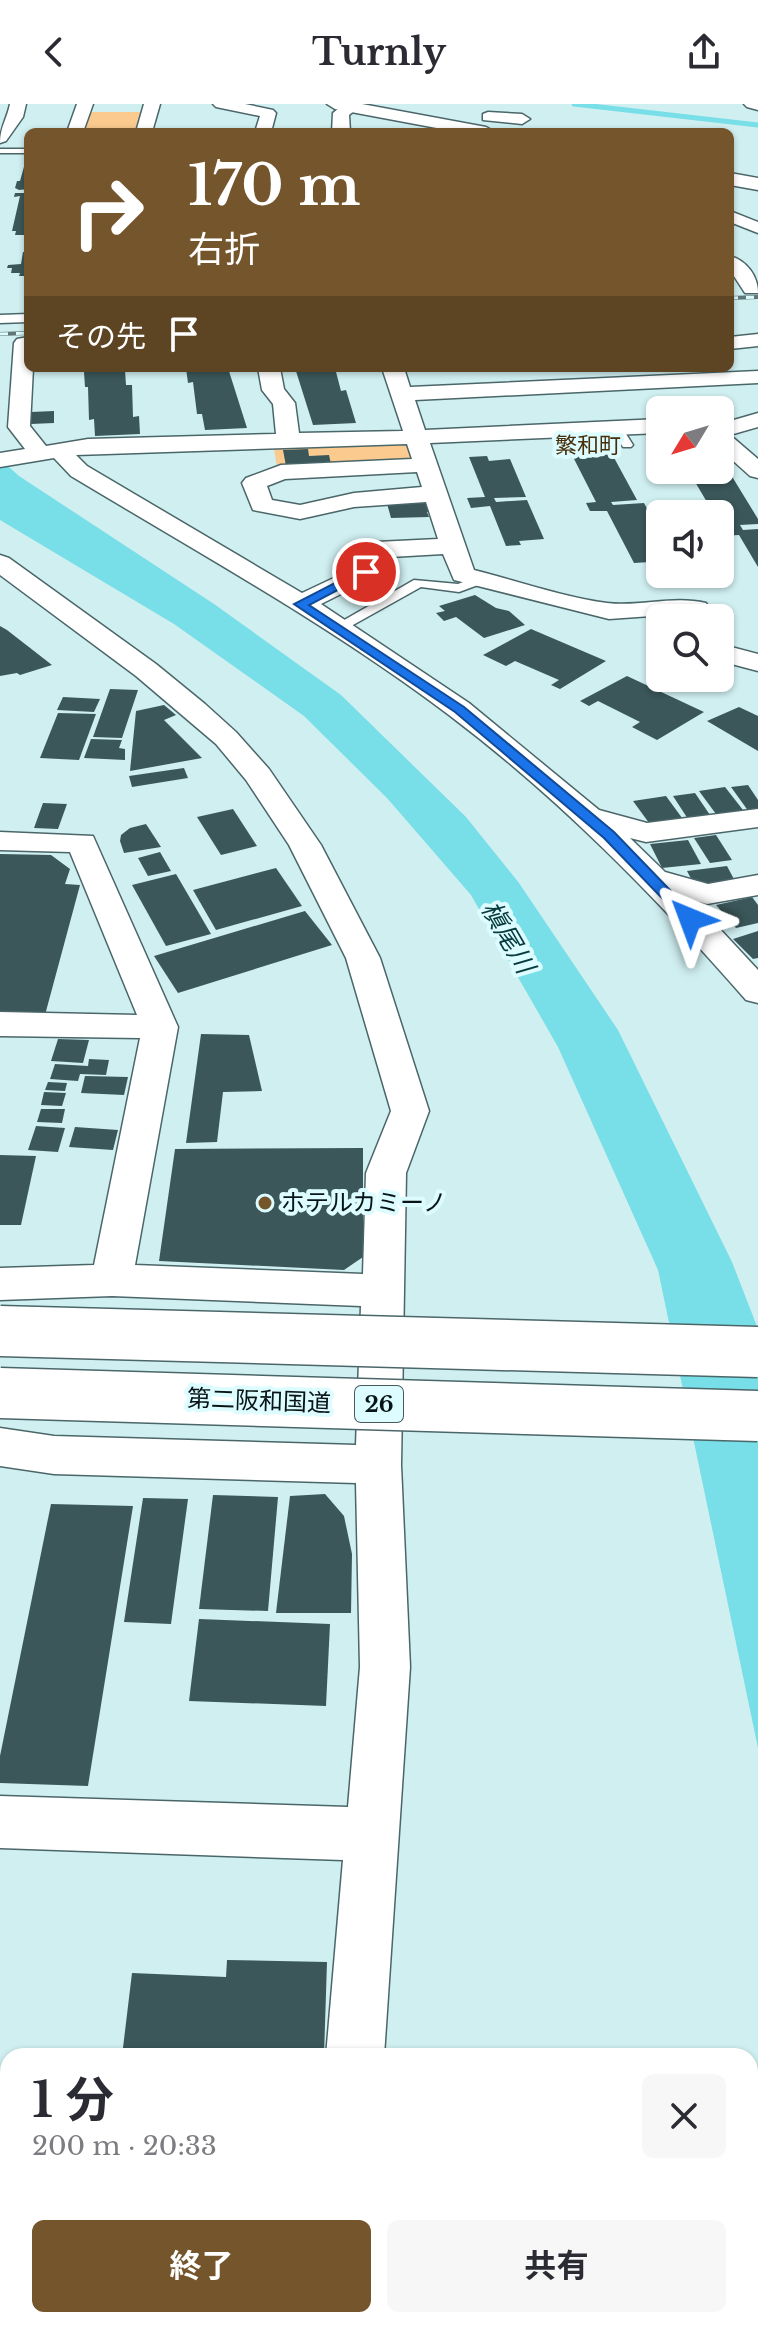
<!DOCTYPE html>
<html lang="ja">
<meta charset="utf-8">
<style>
:root{--surface:#fff;--page:#f7f7f7;--text:#2b2b33;--muted:#7c7c81;--accent:#75552b}
body{margin:0;font-family:"Libre Baskerville","Noto Sans JP",serif;background:var(--page);color:var(--text);height:100vh;display:flex;flex-direction:column;font-size:30px;white-space:nowrap}
*{box-sizing:border-box;margin:0}
p{font-size:26px;color:var(--muted)}
.icon{flex:none;width:44px;height:44px;fill:none;stroke:currentColor;stroke-width:2;stroke-linecap:round;stroke-linejoin:round}
.map{position:relative;flex:1;overflow:hidden}
.sheet{position:absolute;left:0px;top:1944px;width:758px;height:280px;display:flex;flex-direction:column;background:var(--surface);border-radius:24px 24px 0 0;box-shadow:0 2px 6px #0004}
.sheet>*{flex:none}
.top-card{position:absolute;left:24px;top:24px;width:710px;height:244px;border-radius:12px;box-shadow:0 2px 6px #0004;background:#75552b;color:#fff;overflow:hidden}
.needle{width:52px;rotate:232deg}
.tools{position:absolute;left:646px;top:292px;display:grid;gap:16px}
.tools a{display:grid;place-items:center;width:88px;height:88px;border-radius:12px;background:var(--surface);box-shadow:0 2px 6px #0004;font-size:40px}
.pin{position:absolute;display:grid;place-items:center;width:68px;height:68px;color:#fff;margin:-34px;border:4px solid #fff;border-radius:50%;box-shadow:0 2px 8px #0007}
.me{position:absolute;width:88px;margin:-44px;rotate:316deg;stroke-linejoin:round;filter:drop-shadow(0 0 6px #0008)}
.turn{display:flex;align-items:center;gap:28px;height:168px;padding:0 32px;font-size:36px}
.turn .icon{width:104px;height:104px;stroke-width:2.5}
.turn b{display:block;font-size:56px;line-height:68px}
.then{display:flex;align-items:center;height:76px;padding:0 32px;background:#0003;gap:16px;font-size:30px}
.round{display:grid;place-items:center;flex:none;width:84px;height:84px;border-radius:12px;background:var(--page)}
.head{display:flex;align-items:center;justify-content:space-between;height:136px;padding:0 32px}
h1{font-size:48px;font-weight:700;line-height:60px}
.button{display:flex;gap:16px;margin-top:auto;padding:16px 32px}
.button a{flex:1;height:92px;border-radius:12px;background:var(--accent);color:#fff;font-size:32px;font-weight:700;line-height:92px;text-align:center}
.button a+a{background:var(--page);color:var(--text)}
header{display:flex;justify-content:space-between;align-items:center;height:104px;padding:0 32px;background:var(--surface);font-size:36px;font-weight:700}
.map>svg:first-child{display:block}
.green{fill:#faca8f}
.water{fill:#78dee7}
.lines{fill:none;stroke-linecap:round;stroke-linejoin:round}
.stream{stroke:#78dee7;stroke-width:5}
.building{fill:#3b5759}
.service-casing{stroke:#4b6669;stroke-width:3}
.pedestrian-casing{stroke:#4b6669;stroke-width:3}
.minor-casing{stroke:#4b6669;stroke-width:3}
.tertiary-casing{stroke:#4b6669;stroke-width:3}
.secondary-casing{stroke:#4b6669;stroke-width:3}
.service{fill:#fff;fill-rule:evenodd}
.pedestrian{fill:#fff;fill-rule:evenodd}
.minor{fill:#fff;fill-rule:evenodd}
.tertiary{fill:#fff;fill-rule:evenodd}
.secondary{fill:#fff;fill-rule:evenodd}
.rail-casing{stroke:#607576;stroke-width:4}
.rail{stroke:#ddfcff;stroke-width:3;stroke-dasharray:8;stroke-linecap:butt}
.trunk-bridge-casing{stroke:#4b6669;stroke-width:53;stroke-linecap:butt}
.trunk-bridge{stroke:#fff;stroke-width:50}
.route{fill:#1a73e8;stroke:#114b97;stroke-width:2}
.poi-dot{fill:#75552b;stroke:#ddfcff;stroke-width:3}
.labels{text-anchor:middle;stroke-width:8;stroke-linejoin:round;paint-order:stroke}
.far-neighbourhood-label{font-size:22px;fill:#472e0b;stroke:#ddfcff}
.shield{fill:#ddfcff;stroke:#485a5b;stroke-width:2}
.shield-label{font-size:22px;font-weight:bold;fill:#081415}
.poi-label{font-size:24px;fill:#081415;stroke:#ddfcff;text-anchor:start}
.street-label{font-size:24px;fill:#081415;stroke:#ddfcff}
.water-label{font-size:26px;font-style:italic;fill:#083b3e;stroke:#ddfcff}
</style>
<header><svg class="icon" aria-label="back" viewBox="0 0 24 24"><path d="M15 5l-7 7 7 7"/></svg>Turnly<svg class="icon" aria-label="share" viewBox="0 0 24 24"><path d="M12 15V3M7 8l5-5 5 5M5 13v7h14v-7"/></svg></header>
<div class="map">
<svg width="758" height="2224" viewBox="0 0 758 2224">
<rect width="100%" height="100%" fill="#d0eff1"/>
<g class="green">
<path d="M89 8H144L138 25H82Z"/>
<path d="M412 341 417 356 277 363 274 345 280 342Z"/>
</g>
<path class="water" d="M0 355 19 372 214 500 341 591 466 713 519 779 618 926 732 1158 758 1225V1644L658 1166 558 943 471 791 387 694 304 612 174 520 0 416Z"/>
<g class="lines">
<path class="stream" d="M574 0 758 21"/>
</g>
<g class="building">
<path d="M27 52 28 85 19 86 15 84 17 77H20Z"/>
<path d="M15 89H28V131H15L16 127H12L20 92 14 93Z"/>
<path d="M23 148H28V172H19L20 169H11L12 164H7L8 161 21 160Z"/>
<path d="M186 264H228L247 324 205 326 202 310H197L193 278 188 279Z"/>
<path d="M295 264H335L341 287 346 286 356 319 313 321Z"/>
<path d="M125 266 126 281H132L133 313 139 312 140 330 95 332 94 315 89 316 88 283H85L84 268Z"/>
<path d="M54 307V319L31 320V308Z"/>
<path d="M308 345 309 352 329 351 331 360 286 362 283 346Z"/>
<path d="M589 348 591 351 612 350 637 396 611 398 613 401 644 399 660 428V453H647L650 458 634 459 607 407H590L586 399 596 398 571 349Z"/>
<path d="M487 352 489 357 510 355 526 393 494 394 496 398 527 396 544 435 519 437 521 441 506 442 490 402 471 404 467 394 485 393 469 353Z"/>
<path d="M725 361 758 415V420L740 421 743 426 758 425V463L739 431 720 432V410H714L688 366H720V362Z"/>
<path d="M423 394 434 408H427L429 413 391 414 386 396Z"/>
<path d="M475 491 496 504 509 507 525 521 484 534 456 513 444 517 436 509 445 507 439 502Z"/>
<path d="M0 522 7 526 52 561 20 571 17 569 0 572Z"/>
<path d="M531 525 606 557 560 585 551 581 559 576 515 557 506 562 483 551Z"/>
<path d="M627 572 704 608 657 636 632 623 640 618 598 597 589 602 580 597Z"/>
<path d="M110 585 138 586 122 634 93 633Z"/>
<path d="M63 593 100 595 94 608 57 606Z"/>
<path d="M164 601 176 611 164 616 202 654 130 667 136 607Z"/>
<path d="M739 603 758 612V647L707 617Z"/>
<path d="M58 609 96 610 79 656 40 654Z"/>
<path d="M91 635 122 636 119 644 125 645V656L84 654Z"/>
<path d="M184 664 188 674 132 683 129 672Z"/>
<path d="M748 681 758 696V707L749 708 731 683Z"/>
<path d="M725 683 743 706 716 710 699 687Z"/>
<path d="M695 689 710 711 688 715 673 692Z"/>
<path d="M666 692 685 718 652 723 633 697Z"/>
<path d="M43 699 67 700 58 725 34 724Z"/>
<path d="M233 705 257 742 221 751 197 713Z"/>
<path d="M146 720 161 743 124 749 120 737 121 731 130 724Z"/>
<path d="M716 731 732 756 710 759 694 734Z"/>
<path d="M688 736 701 760 662 764 650 740Z"/>
<path d="M160 748 171 767 148 772 138 754Z"/>
<path d="M0 750 51 751 70 765 65 780 80 781 45 911H0Z"/>
<path d="M727 762 736 779 696 784 687 767Z"/>
<path d="M276 764 302 802 216 826 193 786Z"/>
<path d="M176 770 211 830 166 842 132 781Z"/>
<path d="M752 793 758 801V819L736 824 716 801Z"/>
<path d="M305 807 332 841 178 889 154 852Z"/>
<path d="M758 827V854L753 855 733 835Z"/>
<path d="M201 930 249 931 262 987 223 988 217 1038 186 1039Z"/>
<path d="M58 935 89 936 83 959 51 957Z"/>
<path d="M89 955 109 956 106 971 80 970 78 977 50 975 55 960 88 962Z"/>
<path d="M85 972 128 973 124 991 81 989Z"/>
<path d="M48 978 67 979 65 987 45 986Z"/>
<path d="M44 988 66 989 62 1002 41 1001Z"/>
<path d="M41 1005H65L62 1019 37 1018Z"/>
<path d="M36 1022 65 1024 58 1048 28 1046Z"/>
<path d="M75 1023 118 1026 113 1046 69 1043Z"/>
<path d="M363 1044V1153L344 1166 159 1157 175 1045Z"/>
<path d="M0 1051 36 1052 21 1121H0Z"/>
<path d="M325 1390 344 1412 352 1450 351 1509H276L290 1392Z"/>
<path d="M213 1391 278 1393 268 1507 199 1505Z"/>
<path d="M143 1394 188 1395 171 1520 124 1518Z"/>
<path d="M51 1400 133 1402 88 1682 0 1679V1652Z"/>
<path d="M199 1515 330 1520 326 1602 189 1597Z"/>
<path d="M227 1856 327 1858 324 1952H122L132 1869 226 1873Z"/>
</g>
<g class="lines">
<defs>
<g id="service">
<rect x="0" y="45" width="28" height="4"/>
<path d="M613 322H621L633 341 631 343H623L611 324Z"/>
<path d="M481 471 487 475 486 478 459 488 421 483 344 526 332 523 414 476 458 480Z"/>
</g>
<path id="pedestrian" d="M28 210V218L0 219V211Z"/>
<g id="minor">
<path d="M10 0H26L23 13 6 37 0 39C0 23 7 15 10 0Z"/>
<path d="M77 0H93L83 28H67Z"/>
<path d="M144 0H160L152 28H136Z"/>
<path d="M213 0H245L273 6 276 9 271 28H255L260 12 216 3Z"/>
<path d="M744 0H758V6L747 3Z"/>
<path d="M488 8 522 10 530 15 522 20 483 16V10Z"/>
<path d="M730 107 758 118V129L730 118Z"/>
<path d="M730 152C747 157 758 172 758 189H745L730 166Z"/>
<path d="M758 230V242L730 245V233Z"/>
<path d="M28 233V264H33L30 322 46 342 88 335 276 330 273 300 262 286 258 264H280L284 285 295 299 299 329 403 327 382 264H404L410 283 758 267V279L415 296 425 326 660 315V329L430 339 474 466C518 477 563 493 607 499 641 503 673 491 706 499L715 514H689L680 510 609 515 454 476 443 450 356 455 347 452 343 447 347 442 356 439 438 435 426 398 354 403 300 415 253 406 242 379 246 374 281 361 412 355 407 340 76 351 87 362 302 489 357 463H375L379 468 375 473 321 500 469 599 599 706 647 719 758 705V723L646 738 630 734 665 768 708 780 758 771V791L707 800 693 796 758 866V899L746 896C655 792 560 695 449 611 330 521 199 449 71 372L54 354 0 363V349L25 345 8 323 14 239 17 235ZM417 368 422 383 354 389 300 401 272 396 267 382 285 375Z"/>
<path d="M758 309V323L730 331 758 355V374L750 372 720 345V320Z"/>
<path d="M0 451 9 454 156 560 205 600 236 628 269 665 321 741 380 854 429 1007 406 1069 401 1361 410 1563 384 1952H326L343 1756 0 1744V1692L348 1703 360 1563 356 1379 54 1370 0 1362V1324L54 1332 356 1341 361 1202 112 1192 0 1196V1164L94 1161 140 934 0 932V908L137 911 70 748 0 746V728L93 732 178 923 135 1161 363 1170 366 1069 391 1007 346 854 289 741 246 676 216 640 136 572 0 471Z"/>
<path d="M720 540 758 550V567L720 557Z"/>
<rect x="303" y="2216" width="64" height="8"/>
</g>
<path id="tertiary" d="M344 0H357L359 3 349 11 350 28H332L333 9Z"/>
<g id="secondary">
<path d="M327 0H362L486 23 495 28H458L335 5Z"/>
<path d="M730 69 758 74V86L730 81Z"/>
</g>
</defs>
<use href="#service" class="service-casing"/>
<use href="#pedestrian" class="pedestrian-casing"/>
<use href="#minor" class="minor-casing"/>
<use href="#tertiary" class="tertiary-casing"/>
<use href="#secondary" class="secondary-casing"/>
<use href="#service" class="service"/>
<use href="#pedestrian" class="pedestrian"/>
<use href="#minor" class="minor"/>
<use href="#tertiary" class="tertiary"/>
<use href="#secondary" class="secondary"/>
<defs>
<g id="rail">
<path d="M730 194 758 193"/>
<path d="M0 230 28 229"/>
</g>
</defs>
<use href="#rail" class="rail-casing"/>
<use href="#rail" class="rail"/>
<defs>
<g id="trunk-bridge">
<path d="M0 1227 758 1248"/>
<path d="M0 1289 758 1312"/>
</g>
</defs>
<use href="#trunk-bridge" class="trunk-bridge-casing"/>
<use href="#trunk-bridge" class="trunk-bridge"/>
</g>
<path class="route" d="M362 465 372 468 309 501 464 603 614 728 695 812V818H685L604 734 455 608 294 500Z"/>
<circle class="poi-dot" cx="265" cy="1099" r="8"/>
<g class="labels">
<g class="far-neighbourhood-label">
<text x="588" y="349">繁和町</text>
</g>
<rect class="shield" x="355" y="1282" width="48" height="36" rx="6"/>
<g class="shield-label">
<text x="379" y="1308">26</text>
</g>
<g class="poi-label">
<text x="281" y="1107">ホテルカミーノ</text>
</g>
<g class="street-label">
<text transform="translate(259 1297) rotate(2)" y="8">第二阪和国道</text>
</g>
<g class="water-label">
<text transform="translate(508 833) rotate(60)" y="9">槇尾川</text>
</g>
</g>
</svg>
<div class="tools">
<a><svg class="needle" viewBox="-14 -14 28 28"><path d="M0-13l5 13h-10z" fill="#e53935"/><path d="M0 13l5-13h-10z" fill="#7c7c81"/></svg></a>
<a><svg class="icon" aria-label="sound" viewBox="0 0 24 24"><path d="M4 9h4l5-4v14l-5-4H4zM17 9q2 3 0 6"/></svg></a>
<a><svg class="icon" aria-label="search" viewBox="0 0 24 24"><circle cx="10" cy="10" r="6"/><path d="M15 15l6 6"/></svg></a>
</div>
<div class="pin" style="left:366px;top:468px;background:#d93025"><svg class="icon" aria-label="arrive" viewBox="0 0 24 24"><path d="M6 21V4h12l-3 4 3 4H6"/></svg></div>
<svg class="me" style="left:690px;top:815px" viewBox="-20 -20 40 40"><path d="M0-17L14 15 0 8-14 15z" fill="#1a73e8" stroke="#fff" stroke-width="4"/></svg>
<div class="top-card">
<div class="turn"><svg class="icon" aria-label="right" viewBox="0 0 24 24"><path d="M7 20v-9h11M14 6l5 5-5 5"/></svg><div><b>170 m</b>右折</div></div>
<div class="then">その先<svg class="icon" aria-label="arrive" viewBox="0 0 24 24"><path d="M6 21V4h12l-3 4 3 4H6"/></svg></div>
</div>
<section class="sheet">
<div class="head"><div><h1>1 分</h1><p>200 m · 20:33</p></div><a class="round"><svg class="icon" aria-label="close" viewBox="0 0 24 24"><path d="M6 6l12 12M18 6L6 18"/></svg></a></div>
<div class="button"><a>終了</a><a>共有</a></div>
</section>
</div>
